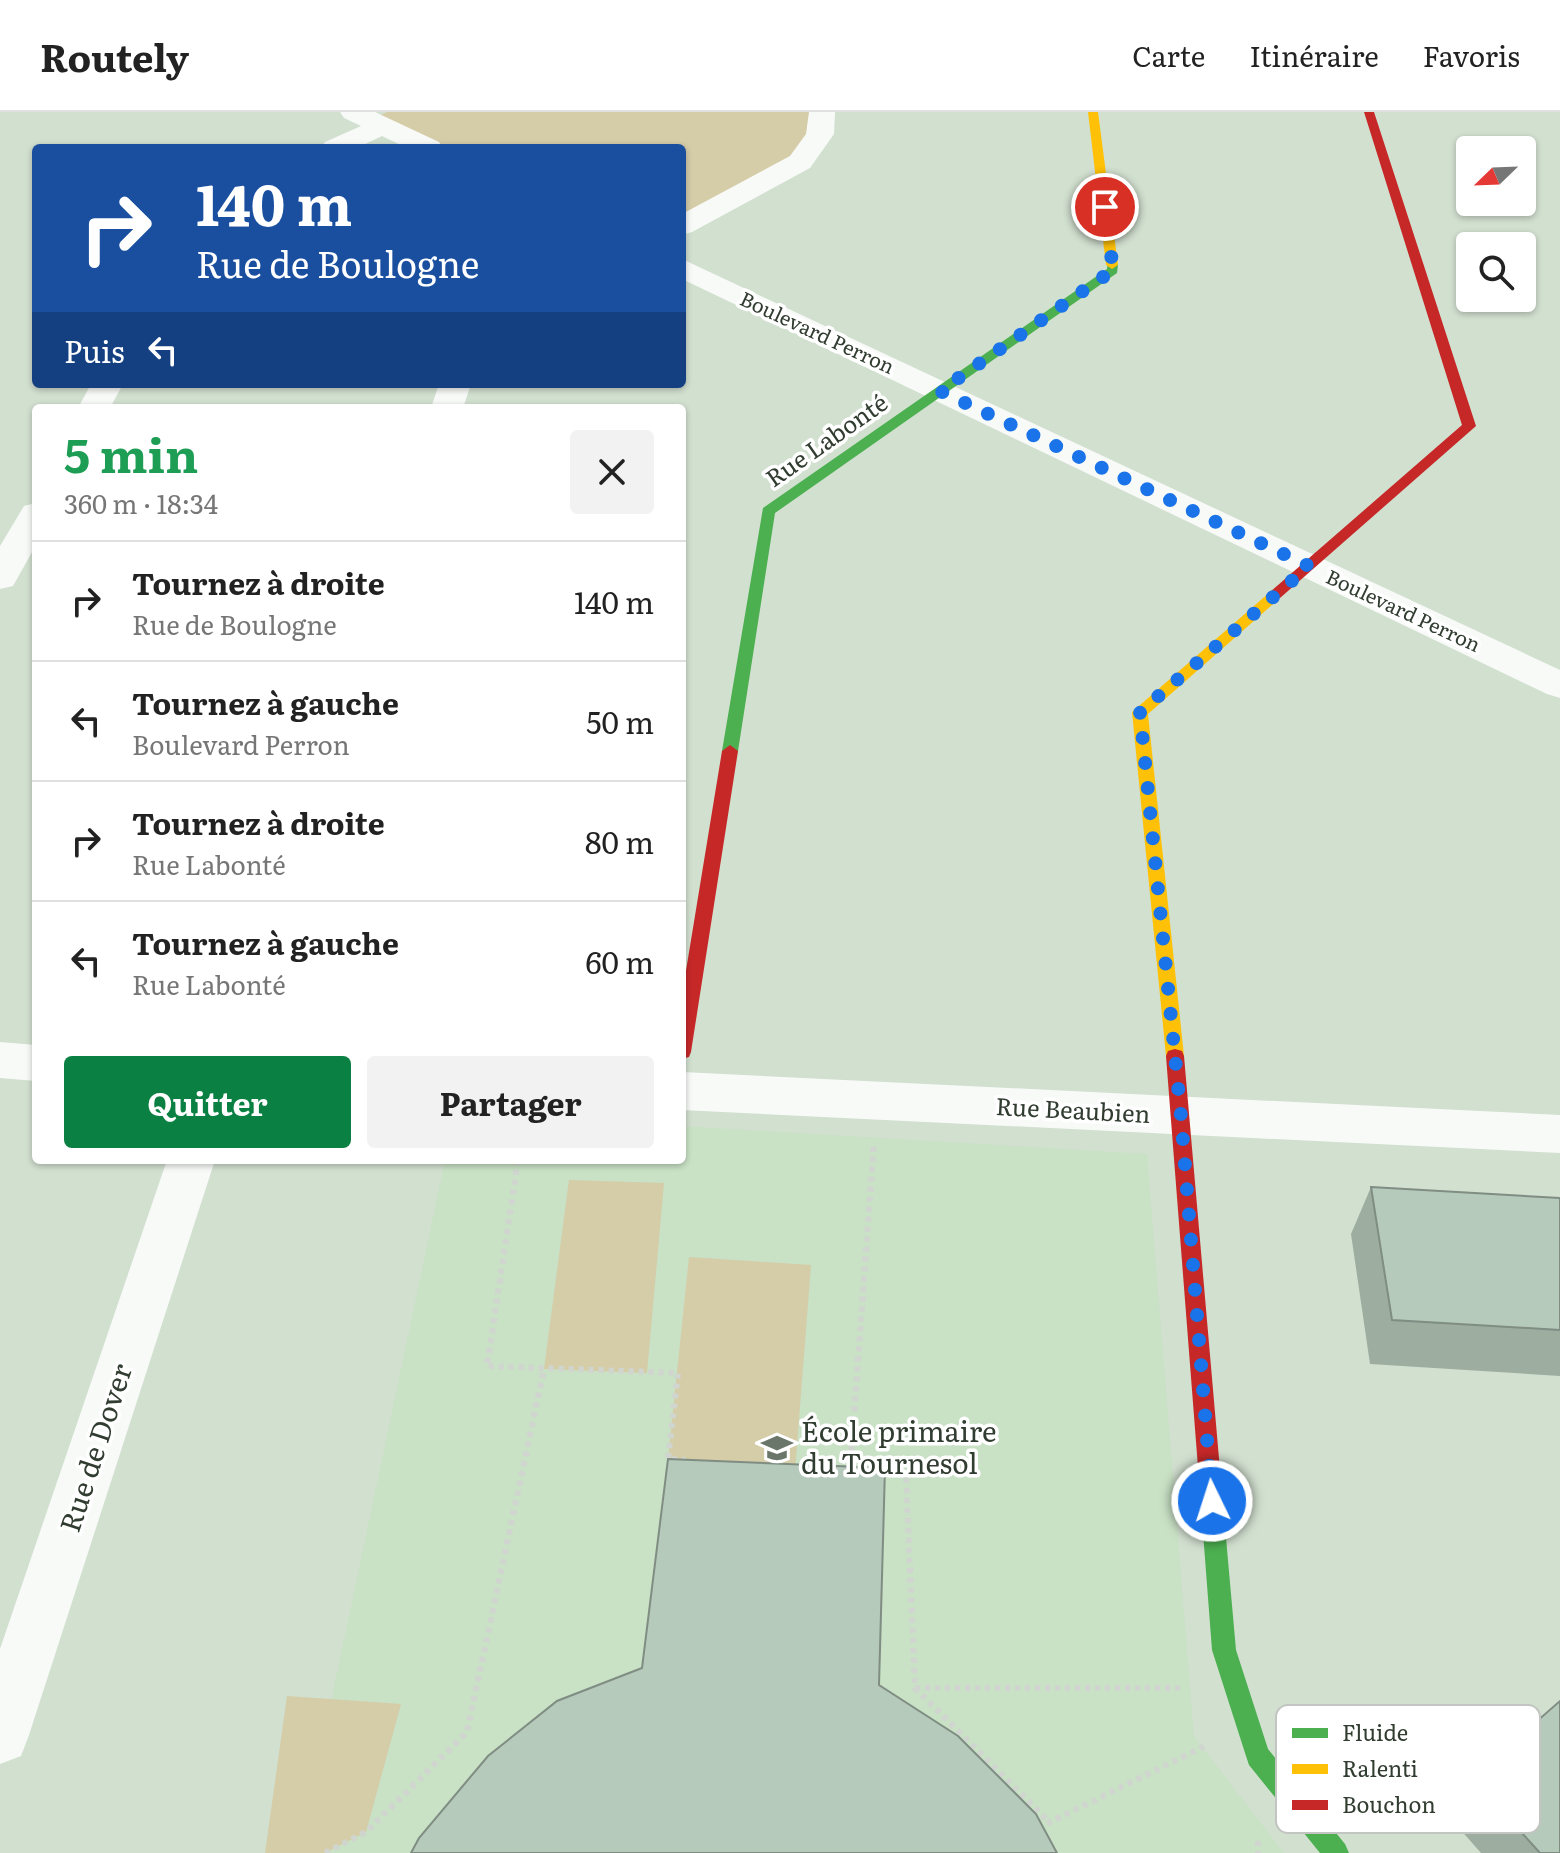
<!DOCTYPE html>
<html lang="fr">
<meta charset="utf-8">
<style>
:root{--surface:#fff;--page:#f2f2f2;--text:#222;--muted:#767676;--line:#e0e0e0;--accent:#0b8043}
body{margin:0;font-family:Literata,serif;background:var(--page);color:var(--text);height:100vh;display:flex;flex-direction:column;font-size:30px;white-space:nowrap}
*{box-sizing:border-box;margin:0}
p{font-size:26px;color:var(--muted)}
.icon{flex:none;width:44px;height:44px;fill:none;stroke:currentColor;stroke-width:2;stroke-linecap:round;stroke-linejoin:round}
.map{position:relative;flex:1;overflow:hidden}
.drawer{position:absolute;left:32px;top:292px;width:654px;height:760px;display:flex;flex-direction:column;background:var(--surface);border-radius:8px;box-shadow:0 2px 6px #0004}
.drawer>*{flex:none}
.hud{position:absolute;left:32px;top:32px;width:654px;height:244px;border-radius:8px;box-shadow:0 2px 6px #0004;background:#1a4fa0;color:#fff;overflow:hidden}
.needle{width:52px;rotate:247deg}
.fabs{position:absolute;left:1456px;top:24px;display:grid;gap:16px}
.fabs a{display:grid;place-items:center;width:80px;height:80px;border-radius:8px;background:var(--surface);box-shadow:0 2px 6px #0004;font-size:40px}
.pin{position:absolute;display:grid;place-items:center;width:68px;height:68px;color:#fff;margin:-34px;border:4px solid #fff;border-radius:50%;box-shadow:0 2px 8px #0007}
.me{position:absolute;width:88px;margin:-44px;rotate:356deg;stroke-linejoin:round;filter:drop-shadow(0 0 6px #0008)}
.turn{display:flex;align-items:center;gap:28px;height:168px;padding:0 32px;font-size:36px}
.turn .icon{width:104px;height:104px;stroke-width:2.5}
.turn b{display:block;font-size:56px;line-height:68px}
.then{display:flex;align-items:center;height:76px;padding:0 32px;background:#0003;gap:16px;font-size:30px}
.round{display:grid;place-items:center;flex:none;width:84px;height:84px;border-radius:8px;background:var(--page)}
.overview{display:flex;align-items:center;justify-content:space-between;height:136px;padding:0 32px}
h1{font-size:48px;font-weight:700;line-height:60px;color:#1e9e55}
.primary-button{display:flex;gap:16px;margin-top:auto;padding:16px 32px}
.primary-button a{flex:1;height:92px;border-radius:8px;background:var(--accent);color:#fff;font-size:32px;font-weight:700;line-height:92px;text-align:center}
.primary-button a+a{background:var(--page);color:var(--text)}
ul{padding:0;list-style:none}
li{display:flex;align-items:center;gap:24px;height:120px;padding:0 32px;border-top:2px solid var(--line)}
li div{flex:1}
li b{display:block;font-size:30px}
li em{font-style:normal}
header{display:flex;align-items:center;gap:48px;box-sizing:border-box;height:112px;padding:0 40px;background:var(--surface);border-bottom:2px solid var(--line)}
header strong{font-size:38px}
nav{display:flex;gap:44px;margin-inline-start:auto;font-size:28px}
.map>svg:first-child{display:block}
.built{fill:#c9e1c5}
.green{fill:#d5cca8}
.lines{fill:none;stroke-linecap:round;stroke-linejoin:round}
.path{stroke:#d0d5d0;stroke-width:6;stroke-dasharray:5 5;stroke-linecap:butt}
.street{fill:#f8faf8;fill-rule:evenodd}
.fast{fill:#4caf50;fill-rule:evenodd}
.slow{fill:#ffc107;fill-rule:evenodd}
.jam{fill:#c62828;fill-rule:evenodd}
.wall{fill:#9daea1}
.building{fill:#b6cabb;stroke:#7f8d83;stroke-width:2}
.route{stroke:#1a73e8;stroke-width:14;stroke-dasharray:0 25.2}
.labels{text-anchor:middle;stroke-width:7;stroke-linejoin:round;paint-order:stroke}
.far-street-label{font-size:20px;fill:#323d31;stroke:#fff}
.street-label{font-size:24px;fill:#323d31;stroke:#fff}
.near-poi-label{font-size:28px;fill:#323d31;stroke:#fff;text-anchor:start}
.near-street-label{font-size:28px;fill:#323d31;stroke:#fff}
.key{fill:#fff;stroke:#c2c5c1;stroke-width:2}
.key-label{font-size:22px;fill:#323d31}
</style>
<header>
<strong>Routely</strong>
<nav><a>Carte</a><a>Itinéraire</a><a>Favoris</a></nav>
</header>
<div class="map">
<svg width="1560" height="1741" viewBox="0 0 1560 1741">
<rect width="100%" height="100%" fill="#d2e0d0"/>
<path class="built" d="M682 1014 1147 1042 1194 1624 1284 1741H299L445 1048H682Z"/>
<g class="green">
<path d="M387 0H822L800 50 682 114V36H429L370 8Z"/>
<path d="M569 1068 664 1071 647 1261 544 1257Z"/>
<path d="M689 1145 811 1153 795 1359 668 1347Z"/>
<path d="M287 1584 401 1592 366 1720 325 1741H265Z"/>
</g>
<g class="lines">
<g class="path">
<path d="M518 1048 487 1254 678 1261 668 1347 685 1348"/>
<path d="M850 1359 874 1030"/>
<path d="M879 1362 906 1363 915 1576 1049 1710"/>
<path d="M915 1576H1183"/>
<path d="M1038 1716 1205 1634"/>
<path d="M1258 1729V1741"/>
<path d="M325 1741 366 1720 467 1620 544 1257"/>
</g>
<g class="street">
<path d="M340 0H375L439 30 443 36H407L382 24 357 36H321L325 30 361 14 344 6Z"/>
<path d="M809 0H835L834 22 810 56 692 120 682 123V102L790 44 806 22Z"/>
<path d="M682 147 1560 558V586L1547 582 682 167Z"/>
<path d="M91 272H123L110 296H78Z"/>
<path d="M439 272H471L463 296H431Z"/>
<path d="M36 391V433L13 474 0 477V434L24 394Z"/>
<path d="M0 930 36 933V969L0 966Z"/>
<path d="M682 960 1560 1003V1041L682 998Z"/>
<path d="M167 1048H215L29 1623 21 1644 0 1652V1537Z"/>
</g>
<g class="fast">
<path d="M1112 149 1118 153 1117 161 775 401 738 639 736 643H724L722 639 763 396 1107 157 1108 150Z"/>
<path d="M1211 1371 1219 1374 1222 1381 1236 1538 1268 1637 1345 1732 1349 1741H1320L1249 1653 1246 1644 1212 1538 1200 1381 1203 1374Z"/>
</g>
<g class="slow">
<path d="M1088 0H1098L1118 153 1112 157 1106 153Z"/>
<path d="M1275 478 1280 480V486L1148 602 1184 944 1182 949H1168L1166 944 1132 600 1270 480Z"/>
</g>
<g class="jam">
<path d="M1364 0H1374L1476 314 1280 486H1270V480L1462 313Z"/>
<path d="M730 633 738 639 691 940 689 945 682 947V883L722 639Z"/>
<path d="M1175 937 1182 939 1184 944 1222 1381 1219 1388 1211 1391 1203 1388 1200 1381 1166 944 1168 939Z"/>
</g>
</g>
<g class="wall">
<path d="M1371 1075 1560 1086V1264L1370 1252 1351 1122Z"/>
<path d="M1472 1666 1560 1741H1481L1443 1698Z"/>
</g>
<g class="building">
<path d="M1371 1075 1560 1086V1218L1392 1208Z"/>
<path d="M668 1347 885 1356 879 1573 958 1624 1036 1702 1057 1741H411L419 1726 488 1644 557 1589 642 1556Z"/>
<path d="M1560 1589V1741H1540L1472 1666Z"/>
</g>
<g class="lines">
<path class="route" d="M1105 95 1113 158 940 279 1309 454 1140 600 1181 1004 1212 1389"/>
</g>
<defs>
<symbol id="school-bare" viewBox="-9 -9 18 18"><path d="M0-5L7-2L0 1L-7-2ZM-4 1L0 2.5L4 1V4Q0 6-4 4Z" fill="#6a7669" stroke="#fff" stroke-width="2.5" paint-order="stroke"/></symbol>
</defs>
<g fill-rule="evenodd">
<use href="#school-bare" x="755" y="1314" width="44" height="44"/>
</g>
<g class="labels">
<g class="far-street-label">
<text transform="translate(817 221) rotate(25)" y="7">Boulevard Perron</text>
<text transform="translate(1403 499) rotate(25)" y="7">Boulevard Perron</text>
</g>
<g class="street-label">
<text transform="translate(827 329) rotate(-35)" y="8">Rue Labonté</text>
<text transform="translate(1073 999) rotate(3)" y="8">Rue Beaubien</text>
</g>
<g class="near-poi-label">
<text x="801" y="1330">École primaire<tspan x="801" dy="32">du Tournesol</tspan></text>
</g>
<g class="near-street-label">
<text transform="translate(96 1336) rotate(-72)" y="10">Rue de Dover</text>
</g>
</g>
<rect x="1276" y="1593" width="264" height="128" rx="12" class="key"/>
<rect x="1292" y="1616" width="36" height="10" fill="#4caf50"/>
<rect x="1292" y="1652" width="36" height="10" fill="#ffc107"/>
<rect x="1292" y="1688" width="36" height="10" fill="#c62828"/>
<g class="key-label">
<text x="1342" y="1629">Fluide</text>
<text x="1342" y="1665">Ralenti</text>
<text x="1342" y="1701">Bouchon</text>
</g>
</svg>
<div class="fabs">
<a><svg class="needle" viewBox="-14 -14 28 28"><path d="M0-13l5 13h-10z" fill="#e53935"/><path d="M0 13l5-13h-10z" fill="#767676"/></svg></a>
<a><svg class="icon" aria-label="search" viewBox="0 0 24 24"><circle cx="10" cy="10" r="6"/><path d="M15 15l6 6"/></svg></a>
</div>
<div class="pin" style="left:1105px;top:95px;background:#d93025"><svg class="icon" aria-label="arrive" viewBox="0 0 24 24"><path d="M6 21V4h12l-3 4 3 4H6"/></svg></div>
<svg class="me" style="left:1212px;top:1389px" viewBox="-20 -20 40 40"><circle r="17" fill="#1a73e8" stroke="#fff" stroke-width="3"/><path d="M0-11L8 9 0 5-8 9z" fill="#fff"/></svg>
<div class="hud">
<div class="turn"><svg class="icon" aria-label="right" viewBox="0 0 24 24"><path d="M7 20v-9h11M14 6l5 5-5 5"/></svg><div><b>140 m</b>Rue de Boulogne</div></div>
<div class="then">Puis<svg class="icon" aria-label="left" viewBox="0 0 24 24"><path d="M17 20v-9H6M10 6l-5 5 5 5"/></svg></div>
</div>
<section class="drawer">
<div class="overview"><div><h1>5 min</h1><p>360 m · 18:34</p></div><a class="round"><svg class="icon" aria-label="close" viewBox="0 0 24 24"><path d="M6 6l12 12M18 6L6 18"/></svg></a></div>
<ul>
<li><svg class="icon" aria-label="right" viewBox="0 0 24 24"><path d="M7 20v-9h11M14 6l5 5-5 5"/></svg><div><b>Tournez à droite</b><p>Rue de Boulogne</p></div><em>140 m</em></li>
<li><svg class="icon" aria-label="left" viewBox="0 0 24 24"><path d="M17 20v-9H6M10 6l-5 5 5 5"/></svg><div><b>Tournez à gauche</b><p>Boulevard Perron</p></div><em>50 m</em></li>
<li><svg class="icon" aria-label="right" viewBox="0 0 24 24"><path d="M7 20v-9h11M14 6l5 5-5 5"/></svg><div><b>Tournez à droite</b><p>Rue Labonté</p></div><em>80 m</em></li>
<li><svg class="icon" aria-label="left" viewBox="0 0 24 24"><path d="M17 20v-9H6M10 6l-5 5 5 5"/></svg><div><b>Tournez à gauche</b><p>Rue Labonté</p></div><em>60 m</em></li>
</ul>
<div class="primary-button"><a>Quitter</a><a>Partager</a></div>
</section>
</div>
